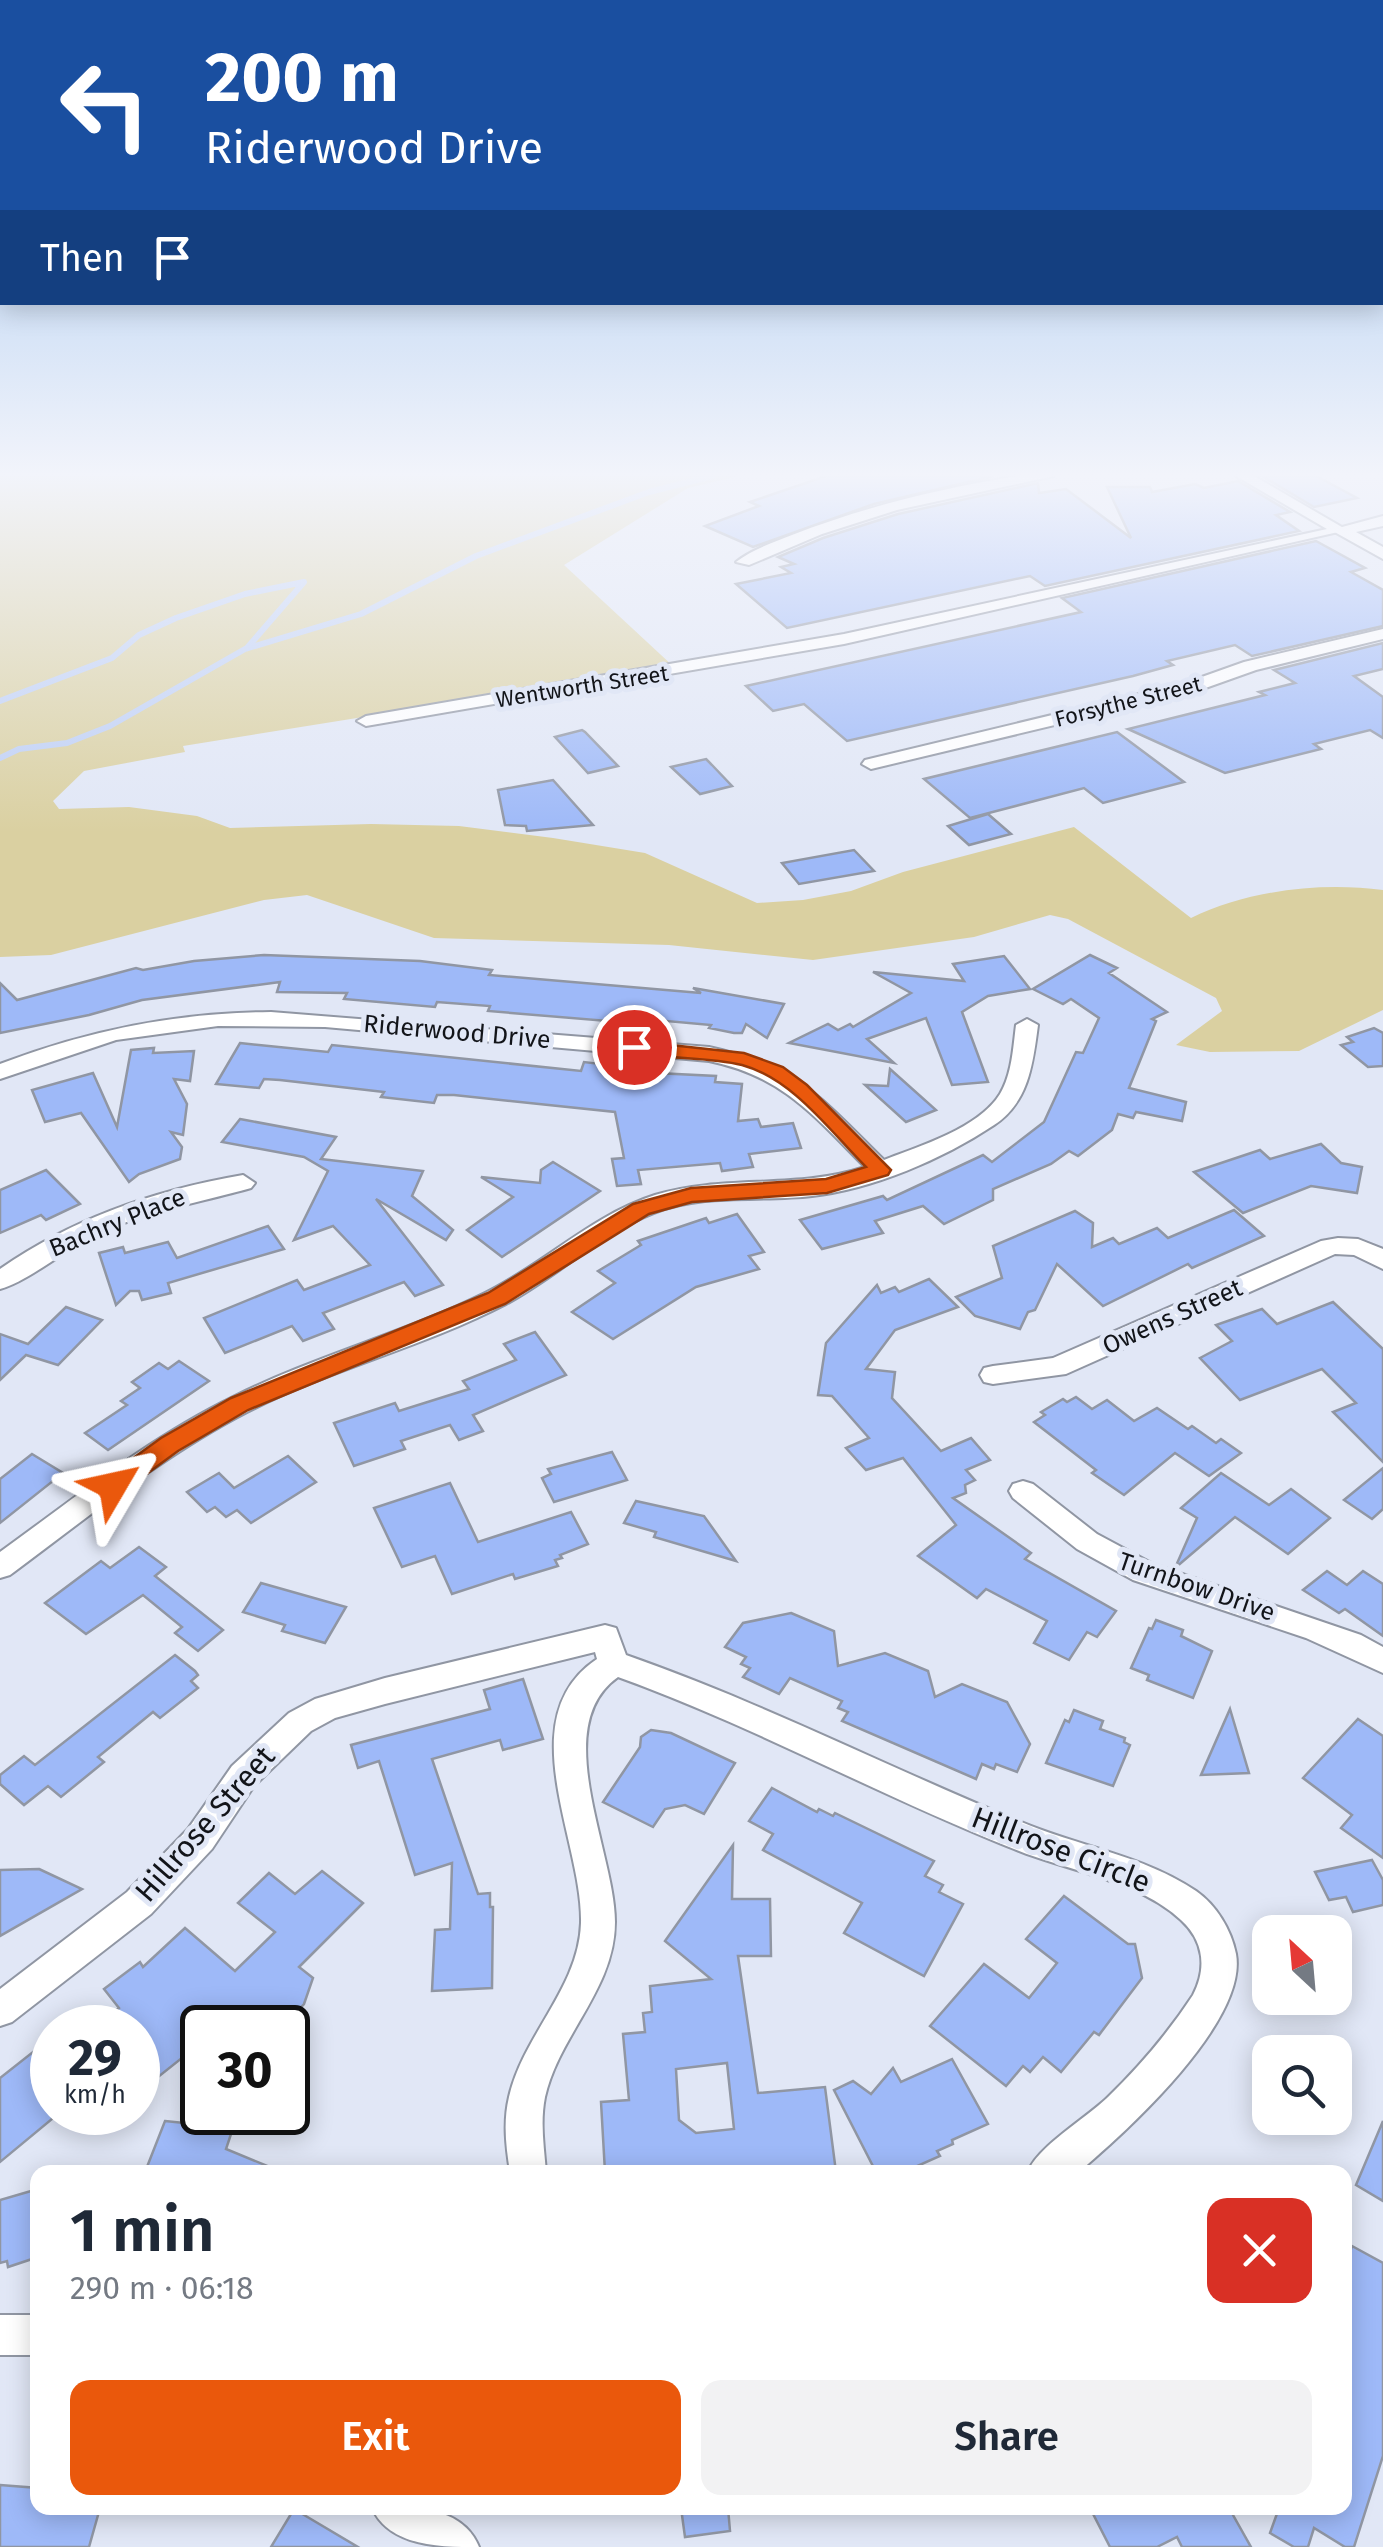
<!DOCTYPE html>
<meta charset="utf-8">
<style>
:root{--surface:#fff;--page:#f2f2f3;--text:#1f2937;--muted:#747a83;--accent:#ea580c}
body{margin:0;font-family:"Fira Sans",sans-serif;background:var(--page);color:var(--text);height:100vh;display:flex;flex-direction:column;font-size:38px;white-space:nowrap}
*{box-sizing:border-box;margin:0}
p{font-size:32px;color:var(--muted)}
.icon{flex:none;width:55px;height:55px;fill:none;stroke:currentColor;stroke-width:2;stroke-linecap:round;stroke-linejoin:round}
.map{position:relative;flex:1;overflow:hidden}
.panel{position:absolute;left:30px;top:2165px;width:1322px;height:350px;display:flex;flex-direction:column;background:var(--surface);border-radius:20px;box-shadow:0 5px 25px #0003}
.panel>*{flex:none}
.top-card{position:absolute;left:0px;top:0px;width:1385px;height:305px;box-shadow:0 5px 25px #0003;background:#1a4fa0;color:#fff;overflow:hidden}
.needle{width:65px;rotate:334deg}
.tools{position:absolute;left:1252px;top:1915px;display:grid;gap:20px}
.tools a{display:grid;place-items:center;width:100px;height:100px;border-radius:20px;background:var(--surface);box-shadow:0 5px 25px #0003;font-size:50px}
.speed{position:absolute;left:30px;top:2005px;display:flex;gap:20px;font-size:50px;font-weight:700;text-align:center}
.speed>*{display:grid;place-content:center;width:130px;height:130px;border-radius:50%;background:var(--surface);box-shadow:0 5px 25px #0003;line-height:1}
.speed small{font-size:25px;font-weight:400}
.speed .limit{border:5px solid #111;border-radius:15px;background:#fff;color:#111}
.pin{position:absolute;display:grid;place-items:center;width:85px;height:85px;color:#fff;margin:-42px;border:5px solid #fff;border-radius:50%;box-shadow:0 2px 10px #0007}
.me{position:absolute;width:110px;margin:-55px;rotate:54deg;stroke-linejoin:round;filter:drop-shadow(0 0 8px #0008)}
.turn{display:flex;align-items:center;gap:35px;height:210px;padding:0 40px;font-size:45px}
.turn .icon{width:130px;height:130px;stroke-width:2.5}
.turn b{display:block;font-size:70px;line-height:85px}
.then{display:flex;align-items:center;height:95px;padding:0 40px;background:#0003;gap:20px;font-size:38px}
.round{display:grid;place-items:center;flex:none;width:105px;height:105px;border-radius:20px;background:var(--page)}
.head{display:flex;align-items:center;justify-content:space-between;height:170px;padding:0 40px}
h1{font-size:60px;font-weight:600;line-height:75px}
.action{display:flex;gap:20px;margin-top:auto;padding:20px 40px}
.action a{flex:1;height:115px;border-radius:20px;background:var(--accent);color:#fff;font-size:40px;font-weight:600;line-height:115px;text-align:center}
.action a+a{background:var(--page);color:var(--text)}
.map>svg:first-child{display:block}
.green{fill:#dad0a1}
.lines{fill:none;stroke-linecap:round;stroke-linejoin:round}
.stream{stroke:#becff5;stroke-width:6}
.building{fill:#9eb9f8;stroke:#9096a3;stroke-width:2.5;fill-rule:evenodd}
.minor-casing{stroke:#9096a3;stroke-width:4}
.tertiary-casing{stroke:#9096a3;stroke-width:4}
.minor{fill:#fff;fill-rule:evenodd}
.tertiary{fill:#fff;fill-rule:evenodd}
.route{fill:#ea580c;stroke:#983908;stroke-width:2.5}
.labels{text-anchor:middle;stroke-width:10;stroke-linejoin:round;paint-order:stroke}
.far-street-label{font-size:22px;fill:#121419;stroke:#e1e7f6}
.street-label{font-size:25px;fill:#121419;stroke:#e1e7f6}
.near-street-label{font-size:30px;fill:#121419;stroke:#e1e7f6}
</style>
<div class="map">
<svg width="1383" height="2547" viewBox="0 0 1383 2547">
<rect width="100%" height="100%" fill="#e1e7f6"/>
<path class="green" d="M0 476H739L688 488 564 565 674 667 183 746 185 752 84 771 53 801 59 809 129 807 197 816 230 828 371 824 459 826 553 838 645 853 757 903 803 900 851 891 903 872 1074 827 1191 918C1249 890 1320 882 1383 890V1010L1299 1051 1210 1052 1176 1045 1222 1011 1216 998 1068 919 1050 915 974 937 813 960 669 945 434 938 307 895 264 900 51 955 0 957Z"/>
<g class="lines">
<g class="stream">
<path d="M0 701 112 658 139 635 176 618 245 594 304 582 247 648"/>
<path d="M0 758 19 749 67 743 110 726 245 649 361 614 476 556 649 492 712 476"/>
</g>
</g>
<g class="building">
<path d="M826 476H994L874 504 753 547 705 526 759 506 750 502Z"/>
<path d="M1262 476H1316L1357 498 1314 507Z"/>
<path d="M1238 481 1290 512 1276 515 1299 531 1045 586 1030 576 787 628 736 584 791 573 781 567 794 564 778 557 823 538 898 514 1038 483 1039 493 1066 489 1131 538 1107 487H1150L1152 492 1195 484 1204 488Z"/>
<path d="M1316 541 1365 568 1351 572 1383 590V626L1252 656 1235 645 1167 661 1173 665 1133 676 847 741 804 704 773 711 746 686 1081 612 1062 598Z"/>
<path d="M1383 643V669L1354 676 1383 697V738L1370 730 1314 744 1321 749 1225 773 1128 729 1265 695 1259 692 1295 683 1274 670Z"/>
<path d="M582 730 585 732 618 766 588 773 555 737Z"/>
<path d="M1117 732 1184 782 1103 803 1084 788 970 818 924 779Z"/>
<path d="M706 759 712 765 732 786 700 794 671 767Z"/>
<path d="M553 780 593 825 527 831 526 826 505 825 498 790Z"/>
<path d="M988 814 1011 834 969 845 948 826Z"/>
<path d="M854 850 874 871 799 884 782 863Z"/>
<path d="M264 955 420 961 492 970 489 975 701 993 693 988 784 1004 767 1038 746 1024 742 1033H734L709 1028 711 1025 656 1020 655 1025 488 1011 490 1006 437 1002 435 1007 344 999 347 993 277 992 280 982 142 1000 89 1015 0 1033V983L17 1000 136 968 143 970 194 961Z"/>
<path d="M1090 955 1117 968 1109 973 1167 1012 1152 1019 1156 1021 1129 1088 1186 1102 1182 1121 1136 1112 1133 1118 1118 1114 1112 1130 1078 1156 1069 1151 1051 1164 993 1189V1200L944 1224 923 1206 875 1221 883 1233 822 1249 800 1220 883 1196 887 1200 983 1155 992 1162 1044 1122 1076 1052 1083 1053 1099 1018 1071 999 1063 1004 1033 989Z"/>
<path d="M1004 956 1030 989 988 996 962 1012 988 1082 952 1085 926 1018 867 1039 894 1063 789 1043 828 1024 838 1030 850 1024 853 1027 911 993 873 972 964 981 953 964Z"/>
<path d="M1374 1028 1383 1033V1066L1368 1067 1341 1045 1353 1042 1347 1037Z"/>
<path d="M240 1043 328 1052 332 1045 581 1071 584 1062 618 1066 616 1071 716 1076 715 1082 742 1084 738 1121 758 1119 761 1127 793 1123 801 1148 749 1154 753 1167 722 1171 720 1163 638 1170 641 1184 617 1186 612 1159 624 1158 615 1112 454 1095H437L434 1103 381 1097 384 1092 280 1080 264 1079 259 1088 216 1084Z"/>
<path d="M154 1048 153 1053 194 1051 190 1081 174 1079 187 1104 183 1135 171 1132 182 1147 180 1159 139 1174 129 1182 81 1113 45 1122 32 1090 93 1073 117 1127 131 1050Z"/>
<path d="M890 1069 936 1110 906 1122 865 1085 888 1086Z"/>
<path d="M240 1119 336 1137 321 1159 423 1171 412 1196 453 1230 446 1240 376 1199 443 1285 415 1296 404 1282 323 1313 334 1329 303 1341 292 1326 225 1353 204 1318 297 1280 304 1290 370 1265 333 1226 294 1240 328 1171 304 1157 222 1142Z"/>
<path d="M1321 1144 1341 1163 1362 1167 1357 1193 1311 1186 1243 1213 1194 1172 1260 1150 1270 1159Z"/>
<path d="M553 1162 600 1191 502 1257 467 1230 513 1197 481 1177 540 1183 541 1170Z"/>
<path d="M46 1170 80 1204 46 1220 41 1215 0 1233V1190Z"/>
<path d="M1234 1210 1264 1236 1192 1268 1188 1264 1103 1306 1057 1264 1035 1310 1028 1312 1020 1329 975 1316 956 1297 1002 1278 993 1246 1075 1211 1093 1223 1092 1247 1113 1238 1119 1244 1157 1228 1168 1238Z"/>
<path d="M737 1214 764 1252 749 1256 759 1269 696 1287 613 1339 572 1312 615 1283 598 1271 641 1245 638 1241 706 1218 709 1223Z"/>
<path d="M268 1226 284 1249 168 1283 171 1293 142 1300 139 1291H130L116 1305 99 1253 123 1247 125 1253 168 1242 177 1258Z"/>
<path d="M929 1279 958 1307 895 1330 866 1369 895 1372 892 1398 941 1451 971 1438 990 1460 966 1470 975 1480 965 1485 966 1493 953 1498 1031 1553 1025 1559 1116 1611 1097 1637 1087 1632 1069 1660 1034 1643 1047 1621 986 1589 977 1598 918 1556 956 1525 903 1458 866 1470 846 1448 869 1438 832 1396 818 1395 826 1343 877 1285 881 1293 895 1287 899 1292Z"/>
<path d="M1333 1302 1383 1349V1462L1333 1412 1356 1403 1322 1369 1240 1400 1200 1358 1232 1341 1216 1325 1262 1309 1277 1324Z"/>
<path d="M66 1307 102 1320 58 1365 26 1355 0 1380V1334L28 1344Z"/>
<path d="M535 1332 566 1375 473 1415 483 1431 459 1440 450 1425 401 1441 405 1449 354 1466 334 1423 395 1403 399 1411 469 1389 463 1381 516 1360 504 1344Z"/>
<path d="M179 1361 209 1381 108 1450 85 1433 127 1405 121 1401 140 1388 132 1382 159 1363 168 1369Z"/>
<path d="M1076 1397 1092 1409 1107 1400 1134 1421 1157 1408 1188 1429 1192 1426 1216 1443 1221 1439 1241 1453 1209 1476 1175 1453 1124 1495 1092 1473 1096 1470 1034 1422 1045 1415 1041 1412 1063 1399 1067 1402Z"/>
<path d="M612 1452 627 1480 554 1502 542 1478 551 1474 548 1469Z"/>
<path d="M32 1454 63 1473 0 1523V1479Z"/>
<path d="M288 1456 316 1482 251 1523 237 1510 226 1517 215 1507 207 1512 187 1492 219 1473 234 1488Z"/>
<path d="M1383 1468V1509L1372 1519 1344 1500Z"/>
<path d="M1221 1473 1269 1505 1291 1489 1330 1518 1288 1554 1235 1517 1175 1568 1197 1518 1181 1508Z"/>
<path d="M450 1483 478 1542 571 1512 588 1544 560 1555 562 1558 555 1560 558 1566 515 1579 513 1574 452 1594 435 1556 402 1567 374 1508Z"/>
<path d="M636 1501 704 1516 736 1561 654 1537 656 1532 624 1523Z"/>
<path d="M139 1547 166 1567 155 1576 223 1630 198 1651 175 1633 182 1627 143 1595 86 1634 45 1603 101 1561 110 1568Z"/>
<path d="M1327 1571 1347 1585 1363 1571 1383 1584V1636L1345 1609 1339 1613 1303 1590Z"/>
<path d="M261 1583 346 1607 325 1643 282 1631 285 1625 243 1612Z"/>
<path d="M791 1613 834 1631 838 1666 885 1653 928 1671 935 1697 962 1684 1007 1702 1030 1744 1017 1772 996 1764 994 1769 982 1764 976 1779 842 1721 848 1712 838 1708 842 1701 790 1678 779 1694 743 1677 750 1668 741 1664 746 1657 725 1647 743 1623Z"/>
<path d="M1156 1620 1183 1630 1181 1636 1212 1651 1193 1698 1147 1680 1149 1675 1131 1668 1149 1628 1152 1629Z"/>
<path d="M175 1655 195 1671 198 1675 191 1681 198 1688 160 1718 153 1712 98 1757 104 1762 61 1797 48 1786 24 1805 0 1784V1775L24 1756 35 1765Z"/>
<path d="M523 1679 543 1739 503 1750 500 1740 432 1759 478 1894 490 1893V1907H493L492 1988 432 1991 435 1930 450 1929 452 1863 415 1875 379 1761 358 1768 351 1745 490 1709 484 1690Z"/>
<path d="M1230 1709 1249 1773 1201 1775Z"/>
<path d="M1074 1710 1103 1721 1100 1729 1125 1738 1124 1742 1130 1745 1113 1786 1046 1763 1065 1720 1069 1722Z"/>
<path d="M1358 1719 1383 1736V1858L1341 1828 1352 1815 1303 1778Z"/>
<path d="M651 1730 671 1733 735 1763 704 1814 685 1805 665 1809 653 1827 603 1802 640 1747 641 1737Z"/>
<path d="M772 1788 817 1812 819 1809 833 1816 835 1813 934 1861 925 1876 943 1885 939 1892 963 1904 924 1976 844 1933 862 1903 763 1850 773 1834 749 1821Z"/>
<path d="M733 1845 732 1899H770L771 1956H738L758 2093 825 2087 836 2172H605L601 2102 629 2100 623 2034 645 2032 643 2013 652 2012 650 1986 711 1979 665 1941ZM727 2063 734 2129 696 2133 679 2120 676 2069Z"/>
<path d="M1372 1860 1383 1880V1905L1353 1912 1346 1897 1329 1900 1315 1872Z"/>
<path d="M39 1869 82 1889 0 1936V1870Z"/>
<path d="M322 1871 363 1903 299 1967 313 1978 304 2004 285 2024 278 2018 269 2028H202V2042L138 2093V2028H94L119 2008 104 1989 140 1962 143 1967 185 1928 235 1971 275 1932 238 1903 269 1873 295 1894Z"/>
<path d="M1064 1896 1128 1944H1135L1142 1978 1099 2035 1094 2032 1061 2072 1043 2057 1030 2072 1023 2066 1006 2086 930 2026 984 1964 1029 1998 1057 1963 1026 1939Z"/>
<path d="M52 2037V2119L0 2162V2078Z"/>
<path d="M952 2059 988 2124 952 2140 953 2144 937 2151 940 2156 904 2172H876L834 2090 853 2081 871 2094 893 2068 901 2082Z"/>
<path d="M165 2121 233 2128 226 2149 282 2172H145Z"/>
<path d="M1383 2121V2201L1356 2185Z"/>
<path d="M38 2189V2257L8 2267 7 2261 0 2263V2200Z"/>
<path d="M1352 2246 1383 2263V2456L1354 2547H1345L1314 2528 1308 2547H1294L1270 2533 1279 2508H1345V2267Z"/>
<path d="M0 2485 38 2488V2508H100L89 2547H0Z"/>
<path d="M681 2508H728L730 2531 685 2537Z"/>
<path d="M1090 2508H1229L1251 2547H1182L1177 2537 1157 2547H1110Z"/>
<path d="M294 2509 358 2547H271Z"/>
</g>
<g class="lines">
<defs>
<g id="minor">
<path d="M1018 476H1054L897 510 822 534 749 565 736 562C751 550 774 542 792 535 864 507 941 488 1018 476Z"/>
<path d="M1236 476H1254L1347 530 844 644 366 726 357 721 366 716 844 634 1327 529Z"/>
<path d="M1383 629V639L1256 670 1197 691 871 769 862 764 865 760 1185 683 1244 662Z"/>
<path d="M271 1012 709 1047C798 1066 822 1099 884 1160 920 1146 979 1128 1000 1094 1012 1074 1013 1048 1016 1025L1027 1019 1038 1025C1033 1063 1029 1102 994 1125 943 1159 873 1189 812 1196 759 1202 704 1193 654 1213 600 1234 557 1277 506 1304 423 1347 331 1369 247 1412 162 1456 87 1518 10 1575L0 1578V1552C76 1497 149 1438 233 1397 315 1356 404 1333 485 1293 544 1264 592 1215 655 1195 724 1174 796 1190 865 1167 814 1116 783 1076 709 1061L325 1027 218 1026 116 1040 0 1079V1064C89 1030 175 1013 271 1012Z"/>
<path d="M243 1175 255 1183 251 1188C198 1203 146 1211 95 1235 66 1249 27 1282 0 1289V1269C73 1218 156 1190 243 1175Z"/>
<path d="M1338 1238 1358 1239 1383 1249V1269L1354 1255 1335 1254 1066 1374 993 1384 984 1382 980 1375 984 1368 993 1366 1053 1358 1321 1241Z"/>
<path d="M1023 1481 1033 1484 1097 1534 1153 1564 1361 1635 1383 1647V1673L1306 1638 1133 1580 1077 1549 1013 1498 1009 1491 1013 1484Z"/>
<path d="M605 1625 616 1628 626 1655C761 1702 887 1767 1019 1821 1077 1846 1143 1855 1196 1891 1216 1905 1231 1929 1236 1954 1248 2021 1128 2130 1081 2170L1028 2172C1036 2148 1086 2118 1107 2098 1140 2066 1168 2033 1193 1995 1207 1968 1204 1941 1181 1920 1138 1880 1067 1871 1014 1849 880 1796 754 1726 618 1677 548 1726 615 1852 615 1922 615 1989 559 2035 545 2097 540 2122 544 2147 546 2172H510C506 2147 503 2122 509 2097 523 2035 579 1988 581 1923 583 1841 509 1718 597 1659L595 1652 385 1704 335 1718 311 1731 254 1786 212 1849 151 1914 12 2022 0 2026V1989L127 1892 188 1829 232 1766 289 1713 315 1699 385 1678Z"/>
<rect x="0" y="2315" width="38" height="40"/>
<path d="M372 2508C410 2506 462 2505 479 2547 440 2547 390 2547 372 2508Z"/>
</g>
<path id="tertiary" d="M1383 516V526L1356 532 1383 547V559L1331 530Z"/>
</defs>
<use href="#minor" class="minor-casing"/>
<use href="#tertiary" class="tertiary-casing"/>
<use href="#minor" class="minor"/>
<use href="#tertiary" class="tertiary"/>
</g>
<linearGradient id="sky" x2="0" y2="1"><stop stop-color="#97bfed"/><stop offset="0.57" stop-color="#f2f4fb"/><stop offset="1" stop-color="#f2f4fb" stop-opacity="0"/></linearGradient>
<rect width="1383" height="833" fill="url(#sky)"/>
<path class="route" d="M634 1041 744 1053 783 1067 807 1085 891 1170 888 1175 827 1193 692 1202 649 1214 505 1304 248 1410 178 1451 122 1492H104L100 1486 104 1479 161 1438 231 1398 488 1293 633 1204 691 1188 826 1179 866 1167C830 1131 793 1079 742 1065 705 1056 664 1060 627 1051L624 1047Z"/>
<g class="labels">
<g class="far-street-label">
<text transform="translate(582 686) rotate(-9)" y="8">Wentworth Street</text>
<text transform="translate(1128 701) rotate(-14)" y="8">Forsythe Street</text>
</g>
<g class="street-label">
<text transform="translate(457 1031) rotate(5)" y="9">Riderwood Drive</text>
<text transform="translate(117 1222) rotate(-22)" y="9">Bachry Place</text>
<text transform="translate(1172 1316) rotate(-24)" y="9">Owens Street</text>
<text transform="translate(1197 1586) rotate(19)" y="9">Turnbow Drive</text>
</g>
<g class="near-street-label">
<text transform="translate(205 1824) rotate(-49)" y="10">Hillrose Street</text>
<text transform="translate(1061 1850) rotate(21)" y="10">Hillrose Circle</text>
</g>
</g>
</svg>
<div class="tools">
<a><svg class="needle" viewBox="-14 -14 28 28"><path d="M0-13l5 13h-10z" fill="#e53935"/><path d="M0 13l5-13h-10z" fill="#747a83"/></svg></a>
<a><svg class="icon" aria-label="search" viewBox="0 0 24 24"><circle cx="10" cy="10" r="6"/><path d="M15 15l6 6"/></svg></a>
</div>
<div class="speed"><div>29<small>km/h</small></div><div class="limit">30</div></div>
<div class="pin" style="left:634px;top:1047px;background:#d93025"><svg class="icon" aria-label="arrive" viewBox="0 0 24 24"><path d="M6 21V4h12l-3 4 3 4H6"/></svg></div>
<svg class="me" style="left:113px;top:1486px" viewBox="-20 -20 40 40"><path d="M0-17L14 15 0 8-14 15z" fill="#ea580c" stroke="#fff" stroke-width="4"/></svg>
<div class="top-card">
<div class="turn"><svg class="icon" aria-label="left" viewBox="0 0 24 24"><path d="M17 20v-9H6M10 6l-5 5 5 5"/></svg><div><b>200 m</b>Riderwood Drive</div></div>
<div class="then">Then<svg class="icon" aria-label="arrive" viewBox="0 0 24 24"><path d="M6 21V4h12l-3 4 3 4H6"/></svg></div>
</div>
<section class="panel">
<div class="head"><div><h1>1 min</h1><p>290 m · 06:18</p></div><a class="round" style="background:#d93025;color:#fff"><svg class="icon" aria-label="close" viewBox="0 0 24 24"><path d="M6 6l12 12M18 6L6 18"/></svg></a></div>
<div class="action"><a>Exit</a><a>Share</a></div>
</section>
</div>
